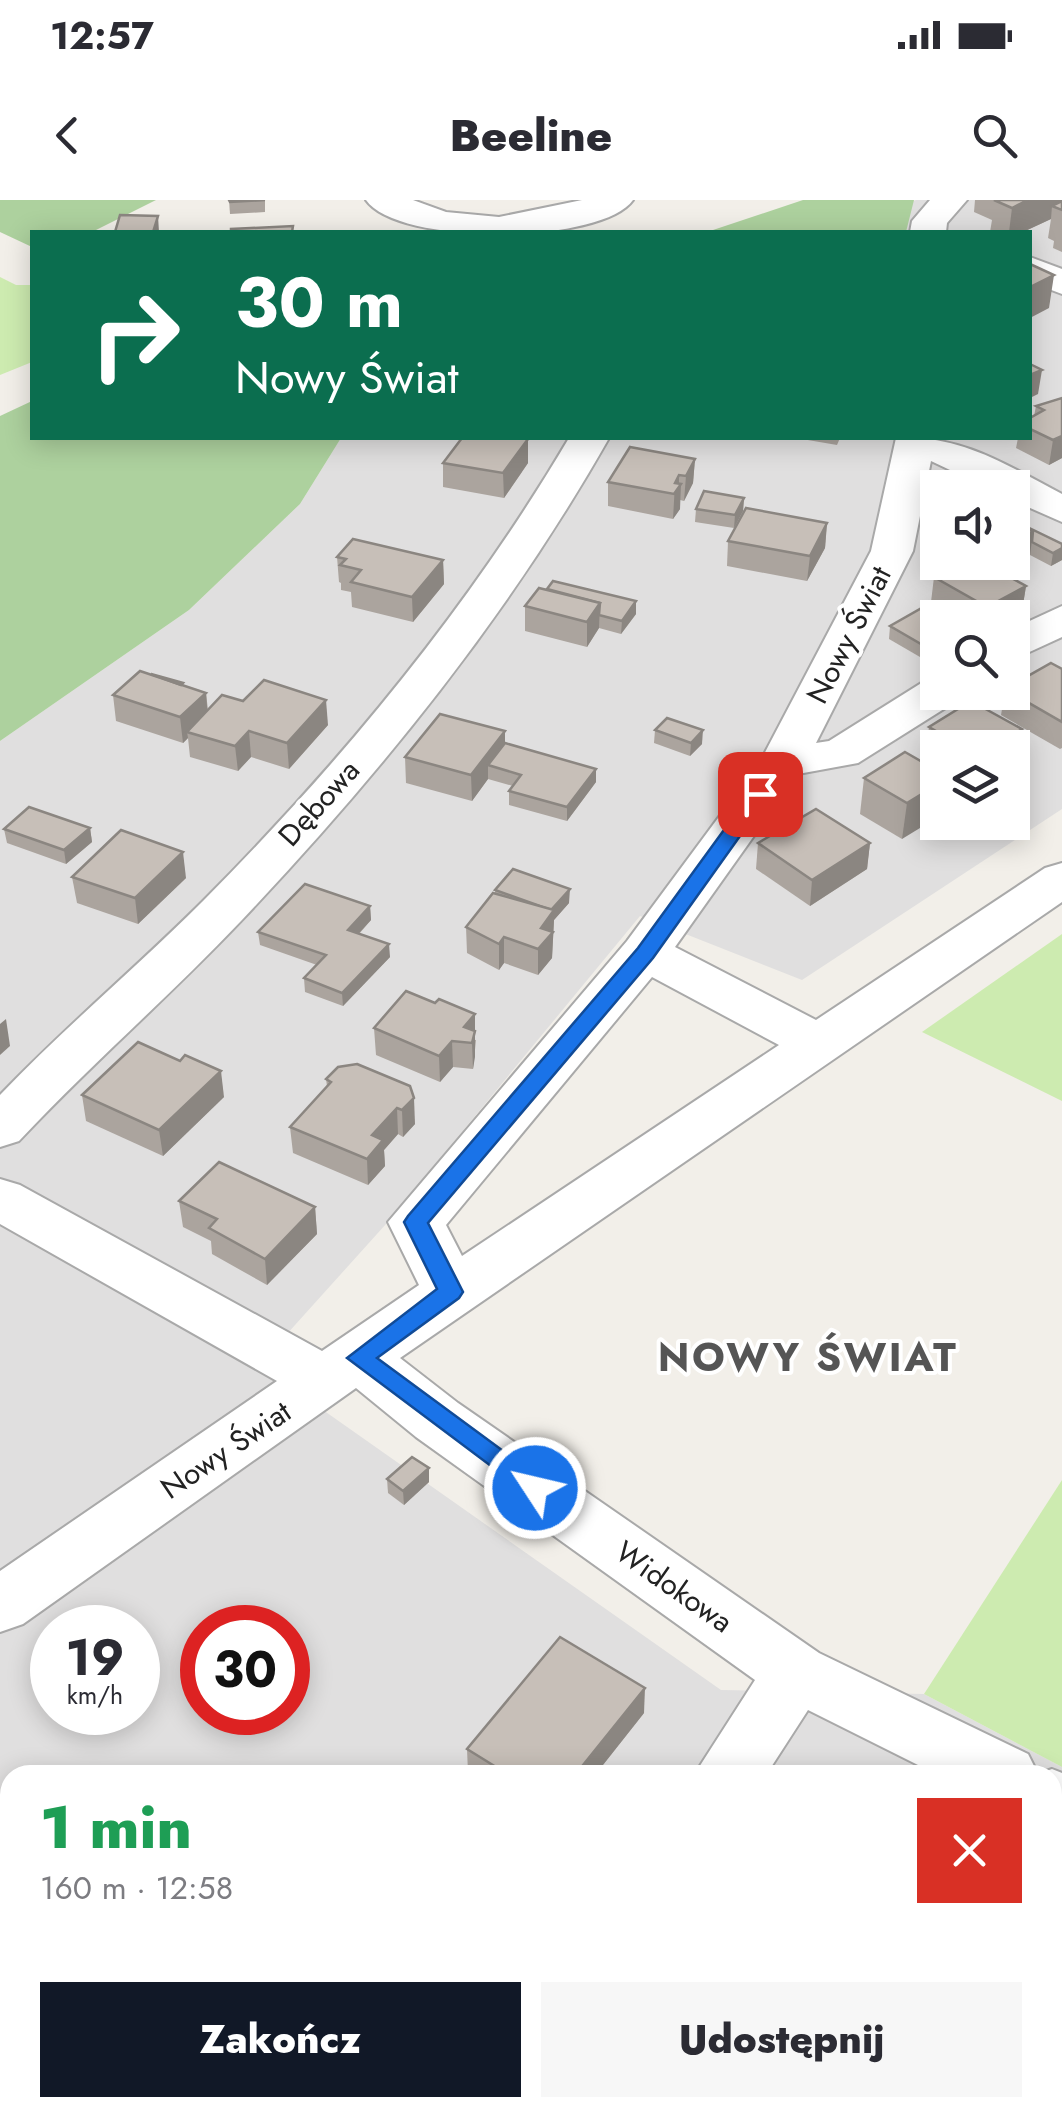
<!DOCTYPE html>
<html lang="pl">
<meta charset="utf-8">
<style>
:root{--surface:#fff;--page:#f7f7f7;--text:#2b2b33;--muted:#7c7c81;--accent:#111827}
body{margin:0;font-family:Jost,sans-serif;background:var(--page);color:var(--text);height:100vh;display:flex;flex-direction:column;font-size:38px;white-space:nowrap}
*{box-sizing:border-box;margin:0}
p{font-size:32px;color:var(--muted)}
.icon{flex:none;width:55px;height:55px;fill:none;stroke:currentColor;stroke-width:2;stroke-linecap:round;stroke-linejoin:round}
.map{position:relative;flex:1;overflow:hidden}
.panel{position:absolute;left:0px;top:1565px;width:1062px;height:352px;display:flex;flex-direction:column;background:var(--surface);border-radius:30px 30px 0 0;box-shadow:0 5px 25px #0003}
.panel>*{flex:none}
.banner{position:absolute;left:30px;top:30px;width:1002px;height:210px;border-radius:0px;box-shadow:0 5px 25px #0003;background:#0b6e4f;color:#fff;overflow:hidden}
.buttons{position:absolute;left:920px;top:270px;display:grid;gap:20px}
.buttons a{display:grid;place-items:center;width:110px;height:110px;border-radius:0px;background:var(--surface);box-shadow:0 5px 25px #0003;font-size:50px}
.speed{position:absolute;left:30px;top:1405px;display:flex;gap:20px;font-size:50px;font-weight:700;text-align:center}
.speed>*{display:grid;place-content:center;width:130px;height:130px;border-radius:50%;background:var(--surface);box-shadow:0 5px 25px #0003;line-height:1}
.speed small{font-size:25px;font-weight:400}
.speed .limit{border:15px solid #d22;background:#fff;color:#111}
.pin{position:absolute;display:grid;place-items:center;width:85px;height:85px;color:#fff;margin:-42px;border-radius:20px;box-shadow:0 5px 15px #0006}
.me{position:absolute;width:110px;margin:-55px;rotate:305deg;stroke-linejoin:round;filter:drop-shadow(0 0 8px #0008)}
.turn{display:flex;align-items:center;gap:35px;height:210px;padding:0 40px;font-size:45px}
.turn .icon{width:130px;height:130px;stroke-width:2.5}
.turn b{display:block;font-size:70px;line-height:85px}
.round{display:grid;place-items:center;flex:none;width:105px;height:105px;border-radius:0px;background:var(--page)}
.head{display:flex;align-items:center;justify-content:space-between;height:170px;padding:0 40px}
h1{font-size:60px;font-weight:800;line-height:75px;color:#1e9e55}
.cta{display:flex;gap:20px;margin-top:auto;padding:20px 40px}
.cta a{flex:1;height:115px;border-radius:0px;background:var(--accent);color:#fff;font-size:40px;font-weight:800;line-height:115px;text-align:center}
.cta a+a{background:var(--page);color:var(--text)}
.status{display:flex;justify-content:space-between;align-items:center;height:70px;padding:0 50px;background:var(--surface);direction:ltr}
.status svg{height:28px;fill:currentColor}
header{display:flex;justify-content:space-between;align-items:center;height:130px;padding:0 40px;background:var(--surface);font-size:45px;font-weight:800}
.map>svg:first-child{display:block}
.residential{fill:#e0dfdf;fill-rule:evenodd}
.grass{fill:#cdebb0}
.forest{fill:#add19e}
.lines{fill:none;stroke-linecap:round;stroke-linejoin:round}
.minor-casing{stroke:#a9a9a9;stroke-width:4}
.minor{fill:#fff;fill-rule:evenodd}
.wall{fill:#aba49e}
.shaded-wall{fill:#8b8681}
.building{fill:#c7bfb8;stroke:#8b8681;stroke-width:2.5}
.route{fill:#1a73e8;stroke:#114b97;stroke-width:2.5}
.labels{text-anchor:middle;stroke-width:8;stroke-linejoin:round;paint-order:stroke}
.street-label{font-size:30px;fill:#222;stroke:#fff}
.district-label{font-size:40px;font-weight:bold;letter-spacing:2.5px;fill:#555;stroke:#fff}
</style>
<div class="status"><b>12:57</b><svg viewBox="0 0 49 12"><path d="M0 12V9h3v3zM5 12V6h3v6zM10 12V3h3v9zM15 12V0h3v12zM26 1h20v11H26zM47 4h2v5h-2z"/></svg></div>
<header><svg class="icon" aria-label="back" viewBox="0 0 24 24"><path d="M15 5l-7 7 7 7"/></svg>Beeline<svg class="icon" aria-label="search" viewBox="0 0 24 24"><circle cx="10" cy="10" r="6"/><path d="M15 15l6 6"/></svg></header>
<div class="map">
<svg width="1062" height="1917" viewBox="0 0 1062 1917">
<rect width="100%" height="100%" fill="#f2efe9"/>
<path class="residential" d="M916 0H1062V609L802 780 640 716 386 1024 259 1165 721 1490 924 1494 1062 1567V1917H0V541L189 410 300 304 341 238H1030V32H906L911 2ZM938 288H1012V362H938ZM938 418H1012V492H938ZM938 548H1012V622H938ZM52 1428H138V1512H52ZM202 1428H288V1512H202ZM10 1575H1052V1908H10Z"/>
<g class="grass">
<path d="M0 77 16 85H32V162L0 175Z"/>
<path d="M1062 734V901L922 832Z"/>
<path d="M1062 1280V1567L924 1494Z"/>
</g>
<g class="forest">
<path d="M0 0H156L92 32H32V47L0 32Z"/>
<path d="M803 0H914L906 32H707Z"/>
<path d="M32 201V238H341L300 304 189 410 0 541V216Z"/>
</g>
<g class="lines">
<defs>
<g id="minor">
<path d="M366 0H413L446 12 499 17 582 0H633C601 45 398 46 366 0Z"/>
<path d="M930 0H967L947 23 946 32H910L912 21Z"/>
<path d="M1030 57 1062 69V94L1030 82Z"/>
<path d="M569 238H609C508 416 381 573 241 721 169 797 90 865 19 941L0 947V895C65 827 137 767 203 701 343 560 468 409 569 238Z"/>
<path d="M896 238C960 234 1007 265 1062 294V322L1012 300V288H988L931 261 913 351 816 543 829 541 923 482 938 479V492H961L955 502 858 563 798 574 675 747 816 820 1045 668 1062 663V702L400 1158 458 1203 819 1453 1028 1554 1038 1574 1052 1569 1062 1573V1633L1052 1630V1575H938L808 1510 766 1575H694L755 1480 416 1237 356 1188 23 1424 0 1432V1371L277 1181 0 1024V979L20 985 322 1151 419 1085 388 1022 627 741 761 560 871 351ZM652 777 779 845 462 1056 446 1025Z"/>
<path d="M1062 406V437L1012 460V429Z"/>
<path d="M446 1908H523L519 1917H442Z"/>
</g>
</defs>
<use href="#minor" class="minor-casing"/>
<use href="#minor" class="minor"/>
</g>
<g class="wall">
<path d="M229 0H265V12L230 14Z"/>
<path d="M975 0H1062V52L1053 48 1054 41 1048 38 1051 19 1023 32H990L992 20 974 12Z"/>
<path d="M1062 198V258L1049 265 1016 248 1018 238H1030V218L1034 216 1036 206Z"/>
<path d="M796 238H840L837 245Z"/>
<path d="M528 239V263L504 298 443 287V263Z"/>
<path d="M695 259 693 283 684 301 680 300V309L673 319 608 306V282Z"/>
<path d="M744 298 743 311 734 328 695 322 696 309Z"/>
<path d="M1012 320 1062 344V360L1051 366 1030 355 1000 372 1026 386 1022 411 1011 418H957L931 402 934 377 941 374 933 370 936 345 938 344V362H1012Z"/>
<path d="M827 323 825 348 807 381 727 366 728 341Z"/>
<path d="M337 357 443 360 444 384 413 422 352 407 351 392 341 390V383L339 382Z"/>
<path d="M547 389 636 401V414L621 434 599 428 587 447 525 431V406Z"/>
<path d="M938 419V447L920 457 889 439 890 426Z"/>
<path d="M1062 469V548L1060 549 1001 515 1005 492H1012Z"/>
<path d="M183 486 206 493 208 510 328 525 289 569 251 557 238 571 190 557 188 538 183 543 116 521 113 495Z"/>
<path d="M971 501 1022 529 1018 555 1012 558V548H938V559L926 552 929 527Z"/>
<path d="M655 530 702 544 690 556 654 543Z"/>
<path d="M505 543 596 582 567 621 509 605V591L513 586 488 579 472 601 406 583 405 557Z"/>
<path d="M938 571 902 639 860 614 864 578Z"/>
<path d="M90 628 92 642 66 664 7 643 4 629Z"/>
<path d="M758 643H870L867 669 810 706 756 669Z"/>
<path d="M72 677 186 678 138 724 77 703Z"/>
<path d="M495 690 569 703 554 720 552 758 538 775 504 763 499 770 467 753 466 727 495 694Z"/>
<path d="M370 706 371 720 359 734 390 757 343 806 305 792 304 778 317 765 260 745 258 732Z"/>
<path d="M374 828 476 840 473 869 453 867 440 882 376 855Z"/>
<path d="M357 864 415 924 403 937 398 934 384 950 385 966 368 985 293 953 290 927 327 886 326 879Z"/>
<path d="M82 895 224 897 163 956 86 921Z"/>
<path d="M179 1001 315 1007 317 1034 267 1085 212 1054 211 1041 183 1027Z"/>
<path d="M429 1268V1282L404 1305 388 1293 387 1279Z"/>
<path d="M644 1513 595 1575H470L468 1573 467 1549Z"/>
<path d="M635 1908H779L773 1917H635Z"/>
<path d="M878 1908H973L968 1917H894Z"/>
</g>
<g class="shaded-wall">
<path d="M1028 0H1062V10L1052 6 1051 19 1023 32H1009L1012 8Z"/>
<path d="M158 16 159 32H153Z"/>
<path d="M1054 75 1049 108 1030 118V87Z"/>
<path d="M1042 170 1038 194 1030 198V175Z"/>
<path d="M1062 236V258L1049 265 1053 240Z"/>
<path d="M528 239V263L504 298 503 273Z"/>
<path d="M695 259 693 283 684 301 686 276Z"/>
<path d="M679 275V287L681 284 680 309 673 319 675 283Z"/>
<path d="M744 298 743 311 734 328 735 315Z"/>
<path d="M827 323 825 348 807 381 810 356Z"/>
<path d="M1033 331 1030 356 976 386 979 362H1012V342Z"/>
<path d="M1062 348V360L1051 366 1053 353Z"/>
<path d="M443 360 444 384 413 422 412 397Z"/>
<path d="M1026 386 1022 411 1011 418H986L987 407Z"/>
<path d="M636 401V414L621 434 622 421Z"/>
<path d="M600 403 599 428 587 447V422Z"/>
<path d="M938 434V447L920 457 921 444Z"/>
<path d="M206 493 208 519 187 532 188 538 183 543 180 517Z"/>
<path d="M326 500 328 525 289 569 287 543Z"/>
<path d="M1022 529 1018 555 1012 558V548H993Z"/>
<path d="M703 530 702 544 690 556 691 543Z"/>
<path d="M249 531 251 557 238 571 235 546Z"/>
<path d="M505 531V557L488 565V579L472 601 471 575Z"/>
<path d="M596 569V582L567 621V607Z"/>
<path d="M938 584V617L902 639 907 603Z"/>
<path d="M90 628 92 642 66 664 64 650Z"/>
<path d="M870 643 867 669 810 706 812 680Z"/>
<path d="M183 652 186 678 138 724 135 698Z"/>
<path d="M570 689 569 703 554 720 552 758 538 775V749L541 728 551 710Z"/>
<path d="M370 706 371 720 349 744 348 730Z"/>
<path d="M504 737V763L499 770V744Z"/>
<path d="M389 744 390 757 343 806 342 793Z"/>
<path d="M475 814V857L473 869 472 843 464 827Z"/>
<path d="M6 819 10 846 0 855V824Z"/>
<path d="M452 841 453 867 440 882 439 856Z"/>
<path d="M221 871 224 897 163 956 159 930Z"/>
<path d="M414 898 415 924 403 937 402 910Z"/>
<path d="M397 908 398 934 384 950 385 966 368 985 367 959 372 935Z"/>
<path d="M315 1007 317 1034 267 1085 265 1059Z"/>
<path d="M429 1268V1282L404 1305 403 1291Z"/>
<path d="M645 1488 644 1513 595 1575H575Z"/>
<path d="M317 1908H327L324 1910 325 1917H310Z"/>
<path d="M768 1908H779L773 1917H762Z"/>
</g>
<g class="building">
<path d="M229 0H265L230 2Z"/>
<path d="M994 0H1028L1012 8Z"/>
<path d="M1062 1V10L1052 6Z"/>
<path d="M120 15 158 16 153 32H115Z"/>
<path d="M293 26 292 32H231V29Z"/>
<path d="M1030 64 1054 75 1030 87Z"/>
<path d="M1030 164 1042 170 1030 175Z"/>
<path d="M1062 198V236L1053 240 1030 229V218L1044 210 1036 206Z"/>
<path d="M462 238H520L528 239 503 273 443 263Z"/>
<path d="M630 247 695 259 686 276 679 275 675 283 681 284 674 294 608 282Z"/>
<path d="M704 291 744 298 735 315 696 309Z"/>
<path d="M746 308 827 323 810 356 728 341Z"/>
<path d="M1012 320 1033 331 1012 342Z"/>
<path d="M1019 323 1062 344V348L1053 353 1032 342 1033 331Z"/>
<path d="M353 339 443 360 412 397 351 382 361 370 340 365 346 359 337 357Z"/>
<path d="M962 362H982L1026 386 987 407 934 377Z"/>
<path d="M553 381 636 401 622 421 599 415 600 403 547 389Z"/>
<path d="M539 388 600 403 587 422 525 406Z"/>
<path d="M920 409 938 419V434L921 444 890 426Z"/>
<path d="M1051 463 1062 469V522L1010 492H1012V485Z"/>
<path d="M140 471 206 493 180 517 113 495Z"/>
<path d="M151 474 183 483 181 485Z"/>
<path d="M264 480 326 500 287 543 249 531 235 546 187 532 222 495 243 501Z"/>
<path d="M971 501 1022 529 993 548H966L929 527Z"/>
<path d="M440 514 505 531 471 575 405 557Z"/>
<path d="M667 518 703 530 691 543 655 530Z"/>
<path d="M505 543 596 569 567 607 509 591 521 575 488 565Z"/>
<path d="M905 552 938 571V584L907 603 864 578Z"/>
<path d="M29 607 90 628 64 650 4 629Z"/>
<path d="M816 609 870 643 812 680 758 643Z"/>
<path d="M121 630 183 652 135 698 72 677Z"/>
<path d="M513 669 570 689 551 710 495 690Z"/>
<path d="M305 684 370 706 348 730 389 744 342 793 304 778 326 755 258 732Z"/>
<path d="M493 693 554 710 541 728 553 732 538 749 504 737 499 744 466 727Z"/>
<path d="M406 791 435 803 439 799 475 814 464 827 475 831 472 843 452 841 439 856 374 828Z"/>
<path d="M138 842 180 861 185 855 221 871 159 930 82 895Z"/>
<path d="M357 864 410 886 414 898 402 910 397 908 372 935 383 940 367 959 290 927 331 882 326 879 338 867Z"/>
<path d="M219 962 315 1007 265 1059 209 1028 217 1019 179 1001Z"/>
<path d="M412 1257 429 1268 403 1291 387 1279Z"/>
<path d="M560 1437 645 1488 575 1575H509L467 1549Z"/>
<path d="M1052 1664 1060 1668 1052 1681Z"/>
<path d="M202 1908H318L310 1917H194Z"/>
<path d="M648 1908H768L762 1917H642Z"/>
<path d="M901 1908H970L965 1917H918Z"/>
</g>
<path class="route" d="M760 588 770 594 653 758 428 1023 463 1092 459 1098 377 1158 544 1281 548 1288 544 1296 535 1299 347 1158 437 1089 404 1022 408 1016 638 748 753 590Z"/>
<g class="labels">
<g class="street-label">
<text transform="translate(849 435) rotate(-63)" y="10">Nowy Świat</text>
<text transform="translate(319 603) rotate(-48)" y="10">Dębowa</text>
<text transform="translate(226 1250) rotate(-34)" y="10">Nowy Świat</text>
<text transform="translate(674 1387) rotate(35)" y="10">Widokowa</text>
</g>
<g class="district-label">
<text x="808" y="1171">NOWY ŚWIAT</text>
</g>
</g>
</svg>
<div class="buttons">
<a><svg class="icon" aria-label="sound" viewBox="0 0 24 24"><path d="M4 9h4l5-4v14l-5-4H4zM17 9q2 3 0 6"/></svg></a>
<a><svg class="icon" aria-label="search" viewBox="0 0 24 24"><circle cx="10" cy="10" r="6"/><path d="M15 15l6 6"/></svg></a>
<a><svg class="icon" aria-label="layers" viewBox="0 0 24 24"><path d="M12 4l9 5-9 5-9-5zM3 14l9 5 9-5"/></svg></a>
</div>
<div class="speed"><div>19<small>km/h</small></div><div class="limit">30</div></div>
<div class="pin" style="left:760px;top:594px;background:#d93025"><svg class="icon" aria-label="arrive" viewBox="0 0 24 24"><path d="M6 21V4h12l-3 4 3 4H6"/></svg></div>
<svg class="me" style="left:535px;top:1288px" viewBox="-20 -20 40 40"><circle r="17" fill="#1a73e8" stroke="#fff" stroke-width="3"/><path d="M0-11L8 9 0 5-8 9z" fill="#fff"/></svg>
<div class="banner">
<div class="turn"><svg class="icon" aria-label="right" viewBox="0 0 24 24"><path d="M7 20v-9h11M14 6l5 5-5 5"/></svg><div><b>30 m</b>Nowy Świat</div></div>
</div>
<section class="panel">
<div class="head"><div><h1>1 min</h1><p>160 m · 12:58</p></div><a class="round" style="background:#d93025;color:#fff"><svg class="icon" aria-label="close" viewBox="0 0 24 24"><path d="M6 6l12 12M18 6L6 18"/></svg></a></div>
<div class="cta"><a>Zakończ</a><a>Udostępnij</a></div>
</section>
</div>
